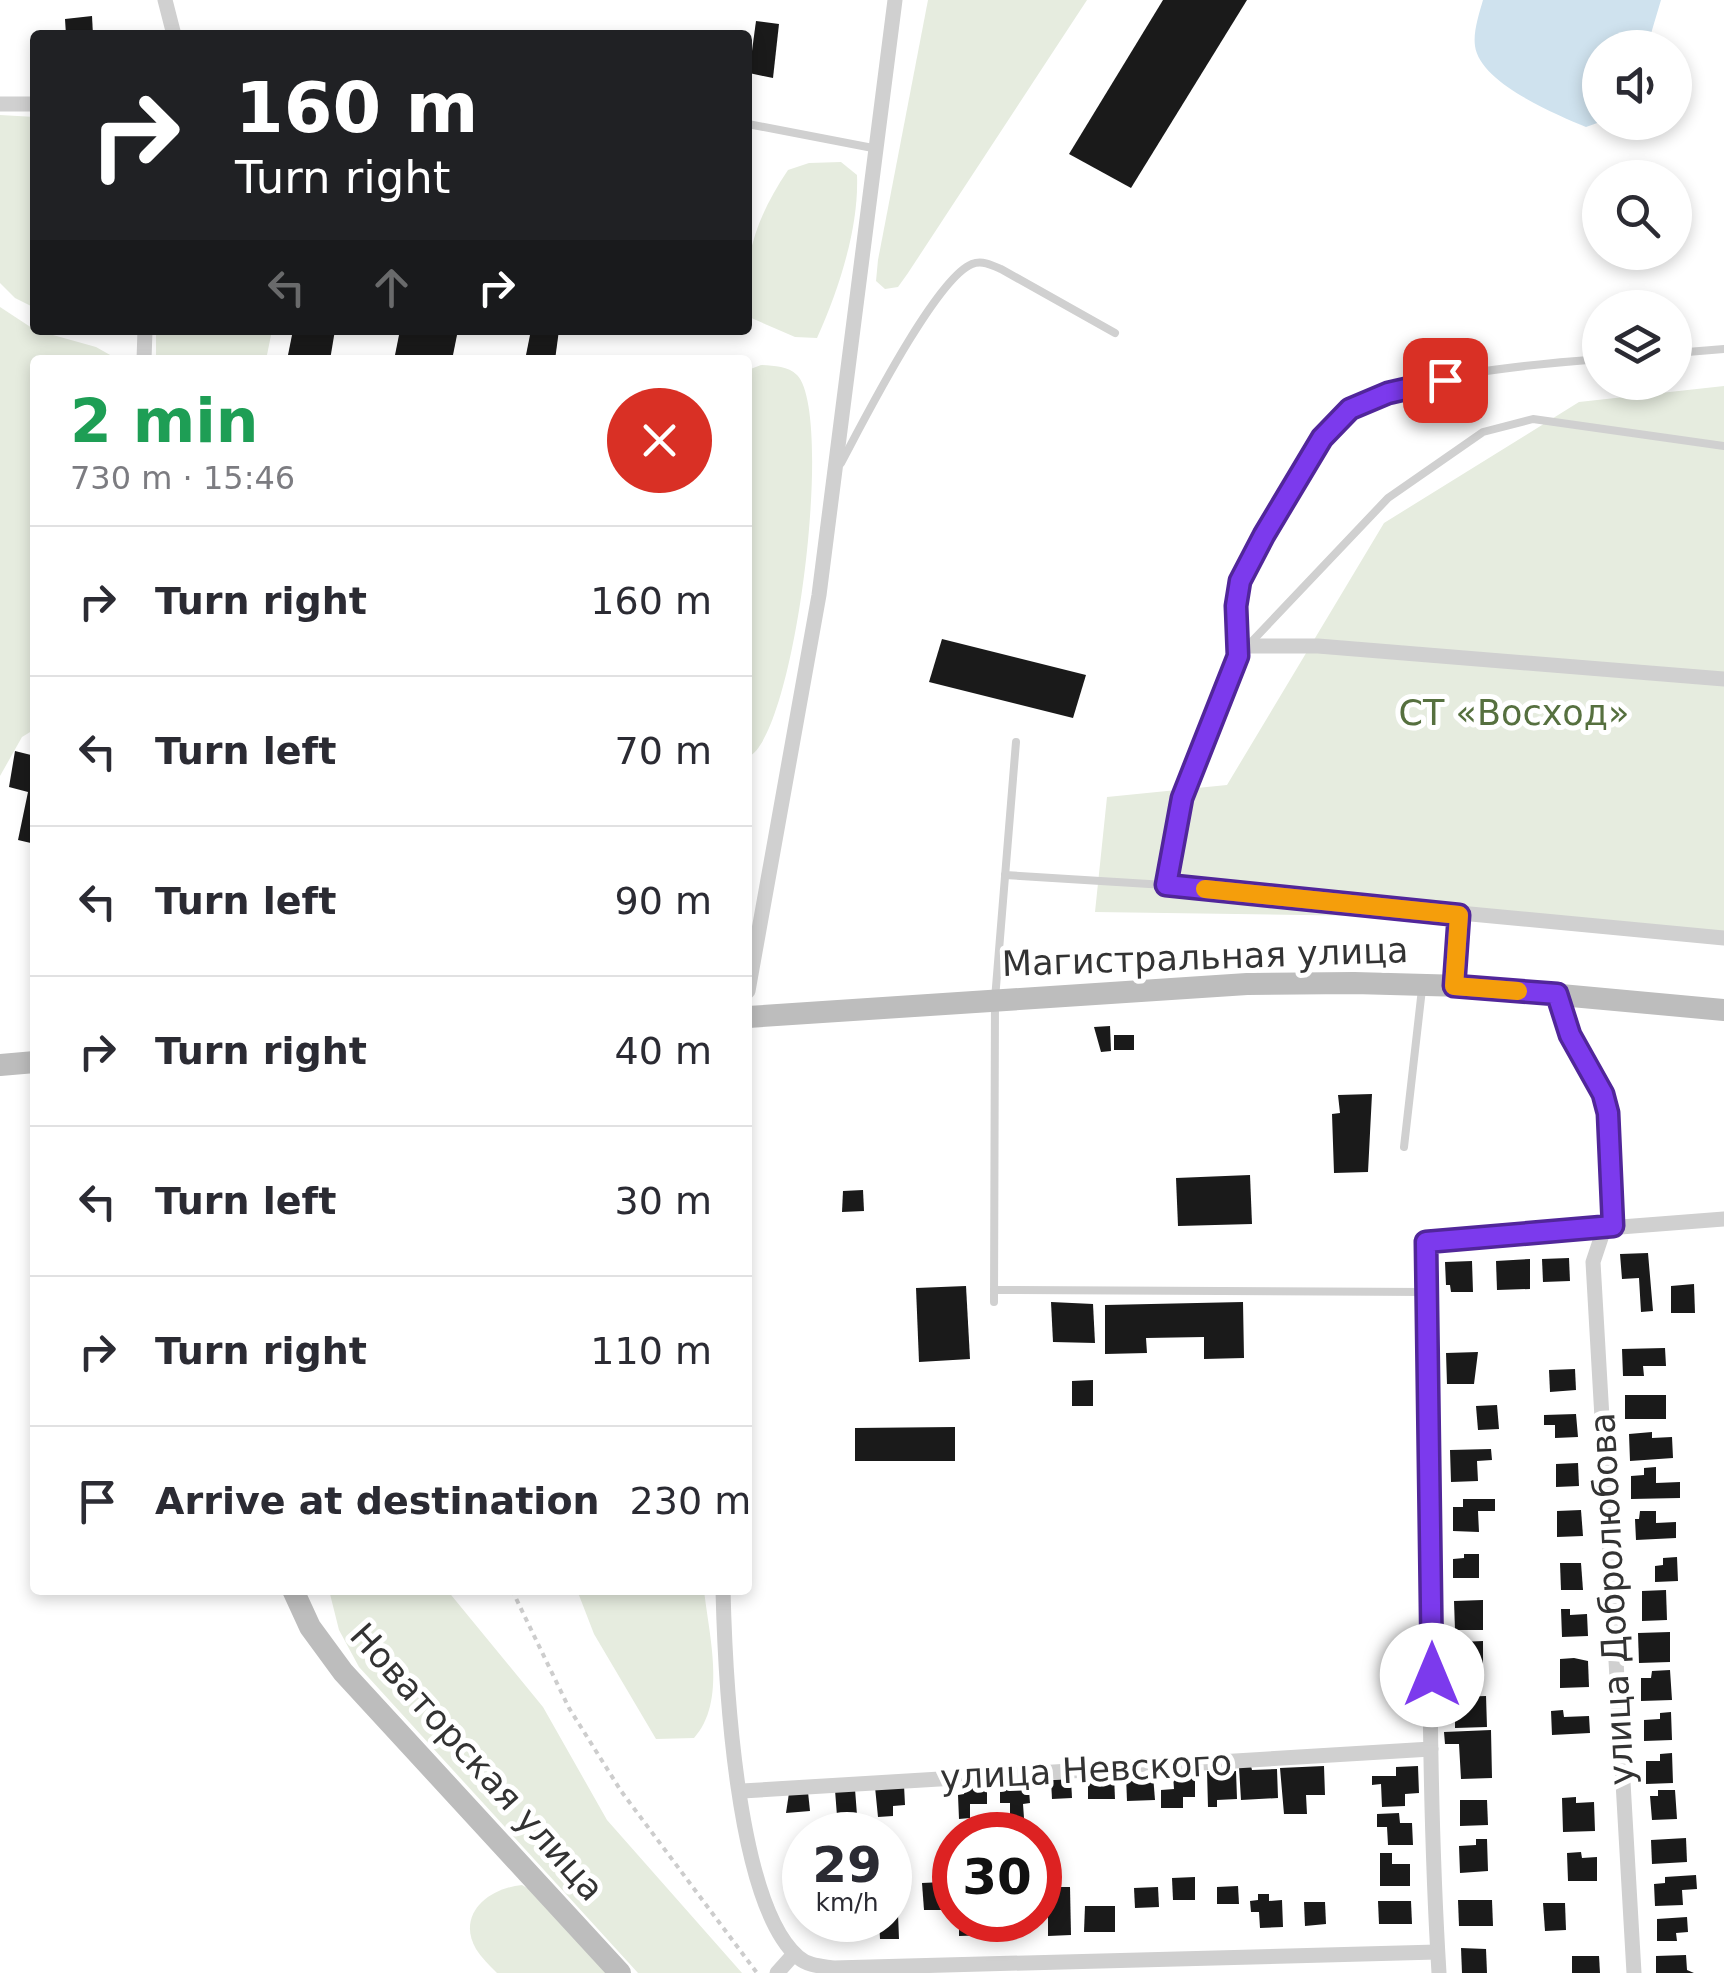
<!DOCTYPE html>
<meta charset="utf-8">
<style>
:root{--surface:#fff;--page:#f7f7f7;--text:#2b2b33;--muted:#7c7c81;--line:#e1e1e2}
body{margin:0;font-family:"DejaVu Sans",sans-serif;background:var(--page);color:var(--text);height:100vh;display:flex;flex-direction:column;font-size:38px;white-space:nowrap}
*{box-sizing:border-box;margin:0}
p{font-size:32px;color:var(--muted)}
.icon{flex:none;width:55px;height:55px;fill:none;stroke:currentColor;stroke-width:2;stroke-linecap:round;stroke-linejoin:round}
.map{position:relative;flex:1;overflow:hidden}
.details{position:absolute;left:30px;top:355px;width:722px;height:1240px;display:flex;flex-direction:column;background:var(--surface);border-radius:10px;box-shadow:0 5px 15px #0003}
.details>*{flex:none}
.top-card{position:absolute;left:30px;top:30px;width:722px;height:305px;border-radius:10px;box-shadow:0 5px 15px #0003;background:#202124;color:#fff;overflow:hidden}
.controls{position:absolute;left:1582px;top:30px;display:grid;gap:20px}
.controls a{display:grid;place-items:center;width:110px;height:110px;border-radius:50%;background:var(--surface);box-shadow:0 5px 15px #0003;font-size:50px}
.speed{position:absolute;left:782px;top:1812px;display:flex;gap:20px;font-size:50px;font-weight:700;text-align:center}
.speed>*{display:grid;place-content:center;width:130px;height:130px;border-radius:50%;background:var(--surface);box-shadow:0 5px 15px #0003;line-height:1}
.speed small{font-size:25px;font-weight:400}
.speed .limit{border:15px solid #d22;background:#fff;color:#111}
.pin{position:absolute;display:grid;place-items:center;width:85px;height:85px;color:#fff;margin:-42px;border-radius:20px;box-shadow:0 5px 15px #0006}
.me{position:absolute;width:110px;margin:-55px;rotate:0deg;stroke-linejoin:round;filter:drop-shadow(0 0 8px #0008)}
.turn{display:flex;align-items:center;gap:35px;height:210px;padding:0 40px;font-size:45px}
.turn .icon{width:130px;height:130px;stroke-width:2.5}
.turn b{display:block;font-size:70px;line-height:85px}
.lanes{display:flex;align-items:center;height:95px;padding:0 40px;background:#0003;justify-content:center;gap:50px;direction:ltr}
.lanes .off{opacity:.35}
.round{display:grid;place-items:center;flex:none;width:105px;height:105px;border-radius:52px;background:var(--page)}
.head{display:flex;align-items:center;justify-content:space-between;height:170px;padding:0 40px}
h1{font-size:60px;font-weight:800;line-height:75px;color:#1e9e55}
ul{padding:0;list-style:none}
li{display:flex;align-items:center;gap:30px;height:150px;padding:0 40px;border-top:2px solid var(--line)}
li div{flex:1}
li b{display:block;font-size:38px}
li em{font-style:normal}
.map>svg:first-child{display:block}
.green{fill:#e6ecdf}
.water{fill:#cfe2ee}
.building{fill:#1a1a1a}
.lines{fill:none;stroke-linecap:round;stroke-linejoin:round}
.path{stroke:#cdcdcd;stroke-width:4;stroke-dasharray:5 5;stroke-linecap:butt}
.lane{stroke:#d0d0d0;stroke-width:8}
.street{stroke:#d0d0d0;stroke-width:15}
.secondary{stroke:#bdbdbd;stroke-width:22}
.route-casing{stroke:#51269a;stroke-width:25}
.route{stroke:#7c3aed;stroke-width:18}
.slow{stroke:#f59e0b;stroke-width:18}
.labels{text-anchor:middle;stroke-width:10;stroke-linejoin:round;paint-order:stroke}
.park-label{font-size:35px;fill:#56703f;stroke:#fff}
.street-label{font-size:35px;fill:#333;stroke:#fff}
</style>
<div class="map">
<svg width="1724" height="1973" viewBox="0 0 1724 1973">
<rect width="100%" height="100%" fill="#fff"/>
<g class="green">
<path d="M928 0H1087L908 273 898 287 885 289 876 281 878 260Z"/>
<path d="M0 115 35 117V308L15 298 0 283Z"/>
<path d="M841 162 857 175C859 228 839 289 817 338L795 337 749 317C740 262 757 216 788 170L809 163Z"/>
<path d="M0 307 35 330 96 347 119 360H35V729L22 737 0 776Z"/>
<path d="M156 330H272L266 360H156Z"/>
<path d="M761 365C774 366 788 366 797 375 835 414 795 737 748 757V370Z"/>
<path d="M1724 386V944L1436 917 1095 912 1107 797 1227 785 1384 523 1579 402Z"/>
<path d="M329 1590H447L543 1707 607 1820 742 1973H638L359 1667 339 1630Z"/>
<path d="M577 1590H704C709 1636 727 1702 694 1738L656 1739 594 1634Z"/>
<path d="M522 1885 534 1892 609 1973H497C490 1966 481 1957 476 1949 456 1914 489 1888 522 1885Z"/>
</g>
<path class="water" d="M1483 0H1661L1647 47 1600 48V122L1586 127C1555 114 1480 83 1475 46 1473 32 1479 14 1483 0Z"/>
<g class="building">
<path d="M1163 0H1247L1131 188 1069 154Z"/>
<path d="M92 16 93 35H66L65 19Z"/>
<path d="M756 21 779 24 773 78 749 73Z"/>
<path d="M293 330H335L330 360H287Z"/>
<path d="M400 330H458L452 360H394Z"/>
<path d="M531 330H559L555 360H525Z"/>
<path d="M942 639 1086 675 1073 718 929 682Z"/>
<path d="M15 751 35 756V844L18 840 28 792 9 787Z"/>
<path d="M1110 1026 1111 1051 1101 1052 1094 1027Z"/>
<rect x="1114" y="1035" width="20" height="15"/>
<path d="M1372 1094 1368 1172 1334 1173 1332 1114 1340 1113 1338 1095Z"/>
<path d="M1250 1175 1252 1224 1178 1226 1176 1178Z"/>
<path d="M863 1190 864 1211 842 1212 843 1191Z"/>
<path d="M1648 1253 1653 1311 1641 1312 1639 1278 1622 1279 1620 1254Z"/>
<path d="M1569 1258 1570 1281 1543 1282 1542 1259Z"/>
<path d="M1530 1259V1289L1497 1290 1496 1261Z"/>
<path d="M1472 1261 1473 1292H1451L1450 1285H1446L1445 1262Z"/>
<path d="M1694 1284 1695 1313H1671V1286Z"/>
<path d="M966 1286 970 1359 919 1362 916 1288Z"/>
<path d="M1051 1302 1093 1304 1095 1343 1053 1342Z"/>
<path d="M1243 1302 1244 1358 1204 1359V1337L1146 1338 1147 1353 1105 1354V1305Z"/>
<path d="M1665 1348 1666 1366H1643L1644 1376H1623L1622 1349Z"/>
<path d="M1478 1352 1474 1384H1447L1446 1353Z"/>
<path d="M1575 1369 1576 1390 1550 1392 1549 1370Z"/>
<path d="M1093 1380V1406H1072V1381Z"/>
<rect x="1625" y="1395" width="41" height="24"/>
<path d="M1497 1405 1499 1429 1478 1430 1476 1406Z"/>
<path d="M1576 1414 1578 1437 1555 1438V1425H1544V1415Z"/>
<path d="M955 1427V1461H855V1428Z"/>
<path d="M1652 1432V1438L1672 1437 1673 1458 1630 1461 1629 1434Z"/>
<path d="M1491 1449 1492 1460 1477 1461 1478 1481 1451 1482 1450 1450Z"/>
<path d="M1578 1463 1579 1486 1556 1487V1464Z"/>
<path d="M1656 1467V1483L1680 1482V1498L1631 1499V1476L1644 1475V1468Z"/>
<path d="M1463 1499H1495V1511H1478L1479 1532 1453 1531V1507H1463Z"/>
<path d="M1581 1510 1583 1536 1557 1537V1511Z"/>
<path d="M1640 1511H1656V1523L1676 1522V1538L1636 1540 1635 1519H1639Z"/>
<path d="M1464 1554H1479V1578H1453V1559L1464 1558Z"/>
<path d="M1677 1557 1678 1581 1655 1582V1566L1663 1565V1558Z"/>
<path d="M1560 1563H1581L1583 1590H1561Z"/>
<path d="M1666 1590 1667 1620 1642 1621V1591Z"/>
<path d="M1483 1600V1630H1455L1454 1601Z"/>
<path d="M1561 1609H1570V1615L1587 1614 1588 1636 1562 1637Z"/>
<path d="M1670 1632V1662L1639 1663 1638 1633Z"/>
<path d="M1483 1641V1679H1456L1460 1642Z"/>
<path d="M1574 1658 1588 1661 1589 1687 1560 1688V1659Z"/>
<path d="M1670 1670 1672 1700 1641 1701V1678H1651L1652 1671Z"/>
<path d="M1486 1696 1487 1727 1455 1728V1697Z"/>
<path d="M1563 1710 1564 1717 1589 1716 1590 1733 1552 1735 1551 1711Z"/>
<path d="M1671 1712 1672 1740 1644 1741V1720L1660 1719V1713Z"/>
<path d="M1491 1730 1492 1778 1461 1779 1459 1744H1445L1444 1732Z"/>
<path d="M1672 1753 1673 1783 1646 1784V1761H1660V1754Z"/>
<path d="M1251 1766 1252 1770 1277 1769 1278 1798 1241 1800 1239 1767Z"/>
<path d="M1324 1766 1325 1795H1306L1307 1814H1284L1280 1768Z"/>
<path d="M1418 1766 1419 1793 1405 1794V1806L1382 1807 1381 1784 1372 1785V1776H1396V1767Z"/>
<path d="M1207 1771H1236L1237 1799 1217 1800V1807H1208Z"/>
<path d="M1195 1774V1797H1183V1808H1161V1790L1174 1789 1173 1775Z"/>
<path d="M1153 1775 1155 1800 1127 1801 1126 1776Z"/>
<path d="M1088 1776H1114L1115 1799H1088Z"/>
<path d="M1028 1777 1030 1803 1023 1804 1024 1818 1010 1819V1803H1000V1792L1006 1791V1778Z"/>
<path d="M1071 1779 1072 1798 1052 1799 1051 1780Z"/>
<path d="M987 1780V1804H970V1818L959 1819 958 1795 964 1794 963 1781Z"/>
<path d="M904 1785 905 1805 893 1806V1816L878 1817 875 1787Z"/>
<path d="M855 1789 858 1828 843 1829 842 1816H837L835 1790Z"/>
<path d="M1658 1790H1675L1677 1819 1652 1820 1650 1796H1658Z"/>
<path d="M808 1792 810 1811 786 1813 789 1793Z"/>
<path d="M1576 1797V1803L1594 1802 1595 1831 1563 1832 1562 1798Z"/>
<path d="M1460 1800H1487L1488 1825 1460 1826Z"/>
<path d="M1399 1813 1400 1823H1412L1413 1845H1388L1387 1827H1377V1814Z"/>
<path d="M1686 1838 1687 1862 1652 1864 1651 1840Z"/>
<path d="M1476 1839H1487L1488 1871 1460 1873 1459 1846 1476 1845Z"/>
<path d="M1581 1852 1582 1858 1597 1857V1881H1568L1567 1853Z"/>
<path d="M1380 1853H1392V1864H1410V1886H1380Z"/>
<path d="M1696 1875 1697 1889 1682 1890 1683 1905 1655 1906 1654 1884 1665 1883V1877Z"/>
<path d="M1195 1877V1900H1173L1172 1878Z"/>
<path d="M943 1882 945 1910H924L922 1883Z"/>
<path d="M1238 1886 1239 1904H1217V1887Z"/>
<path d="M1048 1887H1070L1071 1935 1048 1936Z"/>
<path d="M1158 1887 1159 1907 1135 1908 1134 1888Z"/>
<path d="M1258 1894H1269V1901L1282 1900 1283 1927 1260 1928 1259 1912H1251L1250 1901 1258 1900Z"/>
<path d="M1458 1900H1492L1493 1926H1459Z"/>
<path d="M1378 1901H1411L1412 1924H1379Z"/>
<path d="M1304 1902H1325L1326 1924 1305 1926Z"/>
<path d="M1543 1903H1565L1566 1930 1545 1931Z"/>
<path d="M1085 1906H1115V1932H1084Z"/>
<path d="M890 1914H898L899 1939H880L879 1920H890Z"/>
<path d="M1687 1917 1688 1932 1676 1933 1677 1941H1657V1919Z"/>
<path d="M827 1920H856L857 1936H828Z"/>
<path d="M959 1920H988L989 1935 959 1936Z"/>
<path d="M1461 1948 1486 1949 1487 1973H1462Z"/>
<path d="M1686 1955 1687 1970 1694 1973H1656V1956Z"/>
<path d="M1572 1956H1599L1600 1973H1572Z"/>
</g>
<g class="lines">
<path class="path" d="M512 1590 569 1708 621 1791 757 1973"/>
<g class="lane">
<path d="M748 124 878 149"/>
<path d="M1675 353 1724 349"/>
<path d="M841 463C862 424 935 279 972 264 982 260 992 265 1001 269L1115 333"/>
<path d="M1238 655 1236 606 1240 581C1262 539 1314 431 1352 408 1408 375 1535 364 1600 359"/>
<path d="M1005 875 1165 885 1183 798 1238 656 1388 498 1483 432 1533 419 1724 446"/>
<path d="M1557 997 1570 1035 1603 1094 1608 1113 1613 1226"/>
<path d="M1404 1147 1422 989"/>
<path d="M994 1290 1428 1292"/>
<path d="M994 1302 995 999 1016 742"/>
</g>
<g class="street">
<path d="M165 0 174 35"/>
<path d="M0 104H35"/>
<path d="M144 360 145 330"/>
<path d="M1248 646H1318L1724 679"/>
<path d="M1165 885 1724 938"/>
<path d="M1454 986 1459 915"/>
<path d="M748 991 819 595 895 0"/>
<path d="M1605 1226 1593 1262 1634 1973"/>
<path d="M723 1590C725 1672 735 1902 798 1957 808 1966 821 1966 834 1968L1437 1952"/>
<path d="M742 1791 1431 1749"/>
<path d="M777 1973 794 1954"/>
<path d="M1439 1973C1424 1730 1433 1486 1426 1242L1724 1219"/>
</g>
<g class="secondary">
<path d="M748 1017 1247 984 1354 983 1463 986 1724 1010"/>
<path d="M0 1065 35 1062"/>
<path d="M293 1590 310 1627 343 1672 620 1973"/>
</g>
</g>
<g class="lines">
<defs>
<path id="route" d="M1432 1675 1426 1242 1613 1226 1608 1113 1603 1094 1570 1035 1557 994 1454 986 1459 915 1166 885 1182 798 1238 656 1236 606 1240 581 1264 535 1322 438 1350 409 1388 393 1445 380"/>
</defs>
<use href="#route" class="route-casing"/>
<use href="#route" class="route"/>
<path class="slow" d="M1205 889 1459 915 1454 986 1518 991"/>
</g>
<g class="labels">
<g class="park-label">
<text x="1514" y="725">СТ «Восход»</text>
</g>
<g class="street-label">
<text transform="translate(1205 957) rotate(-2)" y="12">Магистральная улица</text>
<text transform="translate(1612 1599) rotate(-93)" y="12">улица Добролюбова</text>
<text transform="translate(477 1762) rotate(48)" y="12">Новаторская улица</text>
<text transform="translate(1086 1770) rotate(-3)" y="12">улица Невского</text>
</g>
</g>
</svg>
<div class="controls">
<a><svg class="icon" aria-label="sound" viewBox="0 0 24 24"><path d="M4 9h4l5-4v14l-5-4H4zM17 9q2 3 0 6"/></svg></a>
<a><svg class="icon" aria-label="search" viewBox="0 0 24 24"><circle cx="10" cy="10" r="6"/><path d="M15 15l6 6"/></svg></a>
<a><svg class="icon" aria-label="layers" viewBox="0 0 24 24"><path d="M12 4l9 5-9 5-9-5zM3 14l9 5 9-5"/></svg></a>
</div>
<div class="speed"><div>29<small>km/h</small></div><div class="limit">30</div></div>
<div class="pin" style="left:1445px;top:380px;background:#d93025"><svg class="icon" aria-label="arrive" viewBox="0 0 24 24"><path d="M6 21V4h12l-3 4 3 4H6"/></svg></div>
<svg class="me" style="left:1432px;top:1675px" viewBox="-20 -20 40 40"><circle r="19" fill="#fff"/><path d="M0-13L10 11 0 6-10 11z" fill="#7c3aed"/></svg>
<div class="top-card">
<div class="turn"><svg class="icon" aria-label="right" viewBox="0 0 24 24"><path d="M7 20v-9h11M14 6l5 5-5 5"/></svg><div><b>160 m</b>Turn right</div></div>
<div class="lanes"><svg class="icon off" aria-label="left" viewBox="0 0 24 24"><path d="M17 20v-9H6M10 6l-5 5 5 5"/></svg><svg class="icon off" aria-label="ahead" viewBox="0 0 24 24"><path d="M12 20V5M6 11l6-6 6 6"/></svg><svg class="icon" aria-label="right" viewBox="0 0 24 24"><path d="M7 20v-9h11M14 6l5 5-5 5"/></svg></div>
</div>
<section class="details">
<div class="head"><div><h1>2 min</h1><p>730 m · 15:46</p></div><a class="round" style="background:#d93025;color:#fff"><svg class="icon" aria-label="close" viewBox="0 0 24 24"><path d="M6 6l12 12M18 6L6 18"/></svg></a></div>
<ul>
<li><svg class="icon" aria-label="right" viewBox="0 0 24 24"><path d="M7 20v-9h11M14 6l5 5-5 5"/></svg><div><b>Turn right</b></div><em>160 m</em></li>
<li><svg class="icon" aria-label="left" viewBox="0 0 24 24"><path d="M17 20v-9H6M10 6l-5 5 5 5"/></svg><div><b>Turn left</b></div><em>70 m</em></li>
<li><svg class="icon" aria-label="left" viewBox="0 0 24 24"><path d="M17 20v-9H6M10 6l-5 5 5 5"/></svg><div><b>Turn left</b></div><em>90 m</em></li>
<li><svg class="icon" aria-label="right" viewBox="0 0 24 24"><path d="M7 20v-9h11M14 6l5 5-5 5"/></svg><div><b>Turn right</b></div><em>40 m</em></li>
<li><svg class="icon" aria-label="left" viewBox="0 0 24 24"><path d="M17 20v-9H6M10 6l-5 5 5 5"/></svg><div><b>Turn left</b></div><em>30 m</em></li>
<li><svg class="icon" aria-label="right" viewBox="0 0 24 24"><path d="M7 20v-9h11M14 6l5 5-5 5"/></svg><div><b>Turn right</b></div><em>110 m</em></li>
<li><svg class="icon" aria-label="arrive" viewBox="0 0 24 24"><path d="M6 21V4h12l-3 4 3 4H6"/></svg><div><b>Arrive at destination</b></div><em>230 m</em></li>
</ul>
</section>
</div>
